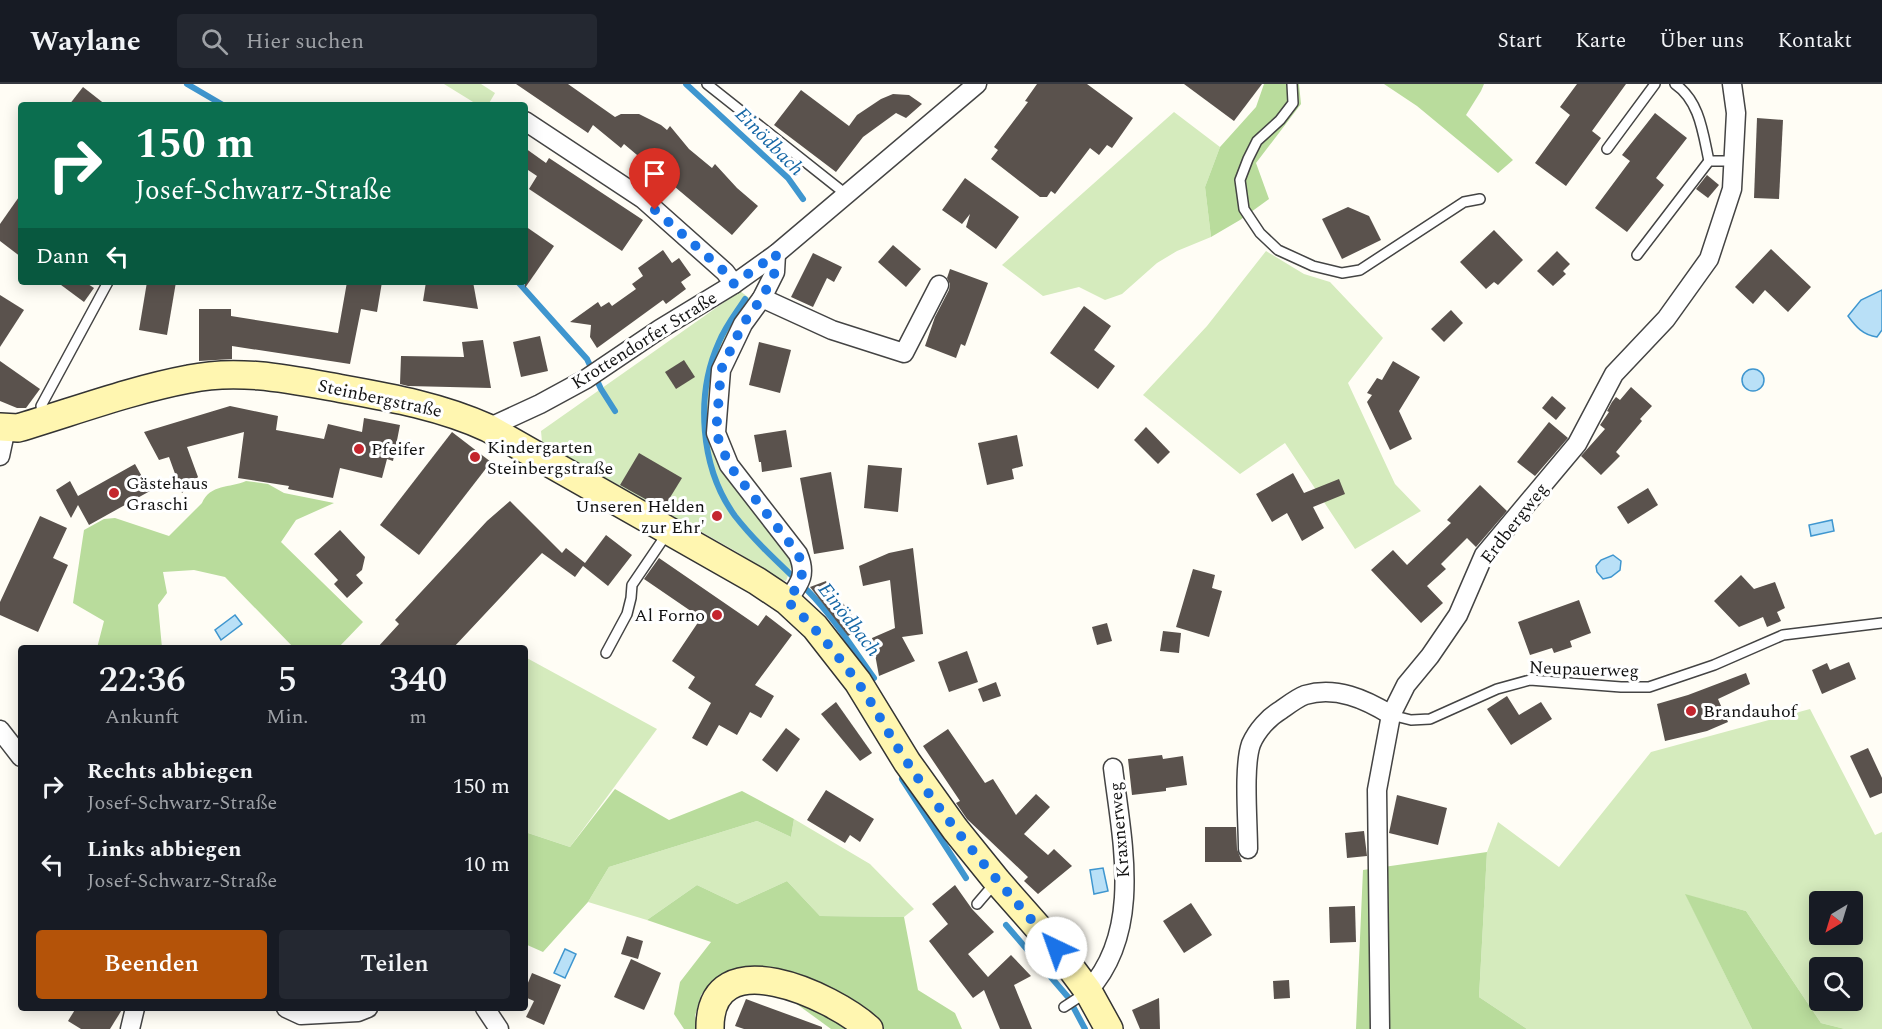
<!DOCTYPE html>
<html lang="de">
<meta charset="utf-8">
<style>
:root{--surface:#171b24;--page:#242831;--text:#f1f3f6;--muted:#9ea1a6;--line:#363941;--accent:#b45309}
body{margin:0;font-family:Spectral,serif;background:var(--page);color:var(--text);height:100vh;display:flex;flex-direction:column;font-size:22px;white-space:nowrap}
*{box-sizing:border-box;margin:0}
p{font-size:20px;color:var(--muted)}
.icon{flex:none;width:33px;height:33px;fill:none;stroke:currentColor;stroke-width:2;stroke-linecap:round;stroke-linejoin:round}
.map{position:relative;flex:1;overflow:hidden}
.sheet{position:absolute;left:18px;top:561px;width:510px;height:366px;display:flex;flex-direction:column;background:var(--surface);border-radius:6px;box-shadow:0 3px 15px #0003}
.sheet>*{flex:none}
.top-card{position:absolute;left:18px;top:18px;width:510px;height:183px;border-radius:6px;box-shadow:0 3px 15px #0003;background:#0b6e4f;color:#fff;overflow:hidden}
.needle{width:39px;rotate:218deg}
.tools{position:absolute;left:1809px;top:807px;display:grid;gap:12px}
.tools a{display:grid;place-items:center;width:54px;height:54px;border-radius:6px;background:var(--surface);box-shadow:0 3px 15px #0003;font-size:30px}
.pin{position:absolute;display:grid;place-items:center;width:51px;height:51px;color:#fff;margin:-62px -26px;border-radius:50% 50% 50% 0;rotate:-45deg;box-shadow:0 0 6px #0007}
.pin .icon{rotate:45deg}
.me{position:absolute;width:66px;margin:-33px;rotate:318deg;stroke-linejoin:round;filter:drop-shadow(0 0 4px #0008)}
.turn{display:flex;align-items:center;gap:21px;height:126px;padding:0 18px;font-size:27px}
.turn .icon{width:78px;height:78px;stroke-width:2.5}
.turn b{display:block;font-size:42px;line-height:51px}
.then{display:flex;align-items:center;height:57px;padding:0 18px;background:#0003;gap:12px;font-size:22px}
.eta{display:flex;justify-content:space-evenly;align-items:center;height:102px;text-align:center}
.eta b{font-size:36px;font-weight:600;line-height:42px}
.action{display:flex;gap:12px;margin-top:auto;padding:12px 18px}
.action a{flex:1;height:69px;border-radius:6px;background:var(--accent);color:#fff;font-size:24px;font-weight:600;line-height:69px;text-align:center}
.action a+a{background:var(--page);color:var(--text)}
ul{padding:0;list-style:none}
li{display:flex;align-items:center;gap:18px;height:78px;padding:0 18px}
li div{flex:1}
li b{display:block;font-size:22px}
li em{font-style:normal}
header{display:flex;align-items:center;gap:36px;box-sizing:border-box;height:84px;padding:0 30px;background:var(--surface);border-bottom:2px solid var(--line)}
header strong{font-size:28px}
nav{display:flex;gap:33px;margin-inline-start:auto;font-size:21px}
.search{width:420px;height:54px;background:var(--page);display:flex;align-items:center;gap:15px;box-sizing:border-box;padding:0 21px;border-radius:6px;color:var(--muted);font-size:22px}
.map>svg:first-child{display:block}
.green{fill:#d5ebbd;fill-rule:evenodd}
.forest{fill:#b9dc9c}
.water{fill:#b9e0f7;stroke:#3f96cf;stroke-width:1.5}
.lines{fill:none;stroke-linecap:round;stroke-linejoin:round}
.stream{stroke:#3f96cf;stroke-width:6}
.building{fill:#5a524d}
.lane-casing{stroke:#444;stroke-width:12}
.street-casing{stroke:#444;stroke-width:21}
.secondary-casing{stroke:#333;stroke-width:30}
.lane{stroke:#fff;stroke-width:9}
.street{stroke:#fff;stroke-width:18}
.secondary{stroke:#fff6b0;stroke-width:27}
.route{stroke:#1a73e8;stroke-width:10;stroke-dasharray:0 18}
.poi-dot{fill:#c4262e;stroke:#fff;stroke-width:2}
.labels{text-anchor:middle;stroke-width:6;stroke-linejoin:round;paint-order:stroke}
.street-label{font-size:18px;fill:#111;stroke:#fff}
.poi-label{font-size:18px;fill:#111;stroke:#fff;text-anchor:start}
.water-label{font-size:20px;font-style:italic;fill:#1768a6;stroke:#fff}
</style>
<header>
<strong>Waylane</strong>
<div class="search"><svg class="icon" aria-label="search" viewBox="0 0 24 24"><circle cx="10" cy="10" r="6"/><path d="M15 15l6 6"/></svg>Hier suchen</div>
<nav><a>Start</a><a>Karte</a><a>Über uns</a><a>Kontakt</a></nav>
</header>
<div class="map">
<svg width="1882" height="945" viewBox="0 0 1882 945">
<rect width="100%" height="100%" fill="#fffdf5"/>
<g class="green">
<path d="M444 0H481L495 9 488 21H478Z"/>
<path d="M1174 28 1220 63 1205 103 1211 153 1177 167 1157 179 1122 210 1105 216 1079 203 1043 212 1002 181Z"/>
<path d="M1266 167 1304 190 1330 198 1383 254 1348 299 1395 400 1421 427 1355 465 1285 359 1240 390 1143 311 1207 242Z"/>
<path d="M740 207 752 216 712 292 709 317 711 349 776 450 792 481 786 497 778 495 737 468 542 358 541 347Z"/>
<path d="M525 573 657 645 570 763 525 748Z"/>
<path d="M1810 625 1875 751 1882 748V945H1845L1821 939 1746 827 1686 811 1752 945H1527L1479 913 1487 768 1498 738 1559 783 1651 668ZM1820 818H1852V850H1820ZM1820 884H1852V916H1820Z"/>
<path d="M794 735 870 780 914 825 904 833 820 832 787 797 737 820 697 801 647 836 588 818 609 783 757 737 791 753Z"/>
</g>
<g class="forest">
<path d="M1264 0H1299L1301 20 1256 79 1269 115 1240 136 1211 153 1205 103 1220 63 1256 23Z"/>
<path d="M1384 0H1484L1481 7 1466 31 1513 76 1498 89 1417 22Z"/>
<path d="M246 397 268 400 284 409 334 419 296 436 281 458 363 538 338 564H294L225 493 194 486 163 488 167 509 158 521 162 564H97L104 537 73 519 84 446 104 435 115 434 169 452 202 419C210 400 230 404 246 397Z"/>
<path d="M615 705 669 736 742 707 794 735 791 753 757 737 609 783 588 818 543 868 525 860V748L570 763Z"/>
<path d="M1487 768 1479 913 1527 945H1356L1363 786Z"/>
<path d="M787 797 820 832 904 833 918 906 955 929 962 945H883L857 923 758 885 731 887 712 897 701 911 695 932 698 945H684L674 930 680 898 711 858 647 836 697 801 737 820Z"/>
<path d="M1685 810 1746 827 1821 939 1845 945H1752Z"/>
<path d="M794 918 825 930 849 945H831Z"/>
</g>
<g class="water">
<path d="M1882 206V246L1877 253C1863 251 1856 243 1848 232L1861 216Z"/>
<circle cx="1753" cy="296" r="11"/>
<path d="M1832 436 1834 447 1811 452 1809 441Z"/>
<path d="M1613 471 1621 477 1620 486 1611 493 1603 495 1597 488 1596 482 1601 476Z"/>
<path d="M235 531 242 540 221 556 215 546Z"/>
<path d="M1103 784 1108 807 1094 810 1090 786Z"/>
<path d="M565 865 576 870 565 894 554 889Z"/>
</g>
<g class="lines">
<g class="stream">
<path d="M187 0 223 21"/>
<path d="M686 0 788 94 803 115"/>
<path d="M518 198 587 275 601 305 615 327"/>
<path d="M745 215C736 229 725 243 719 258 695 311 700 384 735 432 756 459 783 483 808 507 833 532 853 565 874 594"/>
<path d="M902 695 966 794"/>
<path d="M1006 841 1068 913 1085 945"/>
</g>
</g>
<g class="building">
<path d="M516 0H568L615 33 621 30H639L661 41 667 46 670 42 689 65 712 84 715 80 737 104 758 122 732 151 624 60 621 64 593 41 588 49Z"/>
<path d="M1037 0H1087L1133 34 1112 64 1107 61 1099 71 1090 64 1055 110 1051 107 1047 113H1040L991 75 998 66 994 63 1028 18 1025 17Z"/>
<path d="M1184 0H1262L1234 37Z"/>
<path d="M1577 0H1626L1592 47 1601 54 1566 102 1535 79 1570 31 1560 23Z"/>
<path d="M83 3 106 21H69Z"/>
<path d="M801 6 849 42 857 31 881 15 893 10 909 11 922 20 906 34 896 29 863 53 836 88 774 41Z"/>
<path d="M1655 29 1687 54 1656 94 1664 101 1627 148 1595 124 1630 77 1622 71Z"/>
<path d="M1757 34 1783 36 1779 115 1754 114Z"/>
<path d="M525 64 546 79 549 74 643 136 622 167 529 105 537 92 525 84Z"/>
<path d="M1707 91 1719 101 1708 114 1696 105Z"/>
<path d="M965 94 1019 133 996 165 966 143 970 130 962 140 942 126Z"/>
<path d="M21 110V173L0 157V140Z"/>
<path d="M1348 123 1369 132 1381 156 1342 175 1322 135Z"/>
<path d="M525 142 554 162 525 204Z"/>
<path d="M1494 146 1523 176 1498 201 1494 198 1486 205 1460 178Z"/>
<path d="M893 161 921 185 906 203 878 178Z"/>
<path d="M1771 165 1811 203 1788 228 1765 206 1753 220 1735 203Z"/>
<path d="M663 166 672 179 679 174 691 191 681 198 686 205 666 220 663 216 597 264 590 253 591 241 570 238 598 218 601 223 609 218 612 222 636 205 632 200 643 192 638 184Z"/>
<path d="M1557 167 1570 180 1563 187 1566 190 1553 202 1537 187Z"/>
<path d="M813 169 842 183 834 198 827 194 813 223 791 213Z"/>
<path d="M950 185 988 199 965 262 961 260 956 274 925 262 935 233 949 206 950 200 947 194Z"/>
<path d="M57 198H85L94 204 84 218Z"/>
<path d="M147 198H176L167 251 139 246Z"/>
<path d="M347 198H382L377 228 361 225 350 280 232 262V275L199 277V225H231V232L338 249Z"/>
<path d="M426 198H473L478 225 423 217Z"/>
<path d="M0 211 24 226 0 263Z"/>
<path d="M1084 222 1111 242 1094 266 1115 282 1098 305 1050 269Z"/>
<path d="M1451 226 1463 239 1444 258 1431 245Z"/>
<path d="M540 252 548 287 521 293 513 258Z"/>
<path d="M483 256 491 304 408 302 400 300 401 272 464 273 462 258Z"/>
<path d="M759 258 791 266 780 309 749 301Z"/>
<path d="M684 276 695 293 676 305 665 288Z"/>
<path d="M0 277 40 305 26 324H17L0 317Z"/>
<path d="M1393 277 1420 293 1399 327 1412 355 1390 366 1367 318 1372 311 1367 309 1377 294 1382 296Z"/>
<path d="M1631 303 1652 322 1640 335 1642 337 1616 368 1620 372 1601 391 1581 372 1605 345 1600 341 1609 328 1607 327 1612 318 1616 313 1620 316Z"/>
<path d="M1552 312 1566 324 1556 336 1542 324Z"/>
<path d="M230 322 278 332 276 346 324 355 328 340 362 348 364 334 400 341 393 377 387 375 382 394 340 384 333 414 288 405 289 402 238 394 244 348 187 363 198 393 182 409 169 373 159 376 144 348Z"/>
<path d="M1549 338 1568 354 1535 392 1517 378Z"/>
<path d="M1146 343 1170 368 1158 380 1134 356Z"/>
<path d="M786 346 792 383 762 388 761 378H759L754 351Z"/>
<path d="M452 348 491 378 419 471 380 441Z"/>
<path d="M1017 351 1023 382 1012 385 1014 395 987 401 978 359Z"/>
<path d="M639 369 682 394 663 425 620 401Z"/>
<path d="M135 380 150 407 89 441 78 421 71 434 56 406 70 397 78 412Z"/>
<path d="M868 381 902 384 898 428 864 424Z"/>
<path d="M831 388 844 465 814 470 800 394Z"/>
<path d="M1293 389 1304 409 1339 395 1345 410 1313 423 1324 444 1302 457 1287 429 1272 438 1256 410Z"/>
<path d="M1480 401 1507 427 1476 463 1467 454 1441 480 1446 485 1427 502 1443 519 1421 539 1371 486 1393 466 1407 481 1451 439 1447 436Z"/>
<path d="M1648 404 1658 421 1628 440 1617 423Z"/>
<path d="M510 417 562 469 566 464 585 479 606 451 632 471 608 502 583 482 575 493 542 469 453 564H377L399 540 395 536 487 437Z"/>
<path d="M40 432 67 444 53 474 68 481 38 548 0 531V518Z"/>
<path d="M340 446 365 473 362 486 356 491 363 499 347 514 334 500 338 496 314 470Z"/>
<path d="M913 464 923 550 902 553 915 577 879 592 872 554 895 544 890 496 863 502 859 482 889 469Z"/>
<path d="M659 474 758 542 766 531 792 551 755 601 774 612 761 634 750 628 737 651 719 641 707 662 692 654 711 619 688 604 695 593 672 577 701 534 644 495Z"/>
<path d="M1193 485 1215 491 1212 504 1222 507 1209 553 1176 543Z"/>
<path d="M1741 491 1754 505 1775 498 1785 524 1777 528 1781 537 1767 543 1763 533 1739 543 1714 517Z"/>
<path d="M826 497 862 544 848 552 810 503Z"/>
<path d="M1579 516 1591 549 1570 557 1572 563 1554 569 1552 564 1530 571 1518 538Z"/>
<path d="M1107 539 1112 557 1097 561 1092 543Z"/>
<path d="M1163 547 1181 549 1179 569 1160 567Z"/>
<path d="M967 567 978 598 949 608 938 578Z"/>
<path d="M1849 578 1856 595 1822 610 1812 586 1827 579 1830 586Z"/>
<path d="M1746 589 1750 600 1718 615 1728 638 1707 647 1665 657 1657 620 1688 611Z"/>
<path d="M996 598 1001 612 983 618 978 605Z"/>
<path d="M1507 612 1519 631 1541 618 1552 635 1511 661 1487 625Z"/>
<path d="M836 618 872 669 860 677 821 630Z"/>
<path d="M786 644 800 655 777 688 762 676Z"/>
<path d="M948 645 985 699 993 695 1016 731 1036 710 1050 723 1024 750 1048 771 1054 765 1072 782 1038 810 1024 797 1028 793 967 735 956 719 960 717 923 662Z"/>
<path d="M1868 664 1882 694V709L1870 714 1850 672Z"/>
<path d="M1162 671 1163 675 1183 672 1187 701 1166 704V707L1132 711 1128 675Z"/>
<path d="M826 706 874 735 860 758 850 751 845 759 807 736Z"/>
<path d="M1397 711 1447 724 1438 761 1389 749Z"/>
<path d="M1205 743H1236L1237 765 1242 778H1205Z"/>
<path d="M1364 747 1367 772 1347 774 1345 749Z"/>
<path d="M955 801 972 825 994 848 968 870 988 893 1011 871 1031 892 1014 901 1032 945H1000L984 906 973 914 929 857 948 840 932 820Z"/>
<path d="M1191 819 1212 851 1184 869 1163 837Z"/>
<path d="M1355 822 1356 858 1330 859 1329 823Z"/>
<path d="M627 852 643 857 638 875 621 870Z"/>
<path d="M631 875 661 889 644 926 614 913Z"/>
<path d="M532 889 561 901 544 941 526 933 534 917 525 913V906Z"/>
<path d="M1289 896 1290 914 1274 915 1273 897Z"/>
<path d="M1159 914 1160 945H1140L1132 926Z"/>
<path d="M746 915 822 943V945H744L735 942Z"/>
<path d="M76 924H123L110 945H81L68 937Z"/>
</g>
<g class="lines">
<defs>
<g id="lane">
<path d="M707 0 847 111"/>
<path d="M1292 0 1293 19 1280 36 1257 57 1248 75 1240 96 1244 125 1260 149 1278 166 1313 182 1342 189 1360 186 1464 118 1480 115"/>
<path d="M1675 0C1700 17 1703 50 1709 77"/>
<path d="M1607 65 1655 0"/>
<path d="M1637 171 1709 77H1734"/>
<path d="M43 334 41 322 108 198"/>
<path d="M606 569 627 530 631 514 632 501 668 448"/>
<path d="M1391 631 1411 636 1430 635 1497 605 1530 596 1621 603H1649L1714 581 1783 551 1882 539"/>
<path d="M977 820 995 799"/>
<path d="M1064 923 1087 908"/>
</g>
<g id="street">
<path d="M525 37 643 115 725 188 734 200"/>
<path d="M776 170 775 188 762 214 743 240 721 286 716 349 729 381 798 470C807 491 800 499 787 517"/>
<path d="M762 214 832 246 904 269 939 201"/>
<path d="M488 344 540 320 586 295 660 245 734 200 776 170 977 0"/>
<path d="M0 372 6 344"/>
<path d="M0 646 21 673"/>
<path d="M1248 765C1248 738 1243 683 1251 660 1257 646 1269 633 1281 626 1288 621 1297 614 1305 611 1336 602 1365 615 1391 631"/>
<path d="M1088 907C1143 847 1122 757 1113 684"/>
<path d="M286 924 301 931 358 928 368 924"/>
<path d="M485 924 499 945"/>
<path d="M130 945 135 924"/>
<path d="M1380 945 1377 706 1391 631 1406 601 1430 572 1458 531 1484 471 1577 360 1614 290 1666 235 1709 175 1732 105 1736 29 1732 0"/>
</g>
<g id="secondary">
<path d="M0 343 18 344C75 327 131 306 189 295 240 284 293 296 343 305 393 314 442 323 488 344L757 497 787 517 815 543 858 598 907 678 955 745 997 797 1056 864 1088 907 1109 945"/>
<path d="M710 945C709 854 833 912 869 945"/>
</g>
</defs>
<use href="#lane" class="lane-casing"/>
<use href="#street" class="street-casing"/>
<use href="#secondary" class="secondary-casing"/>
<use href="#lane" class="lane"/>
<use href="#street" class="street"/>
<use href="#secondary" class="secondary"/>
</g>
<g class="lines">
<path class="route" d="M655 126 725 188 734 200 776 170 775 188 762 214 743 240 721 286 716 349 729 381 798 470C807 491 800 499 787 517 813 541 835 568 856 596 875 622 889 652 907 678 951 745 1004 804 1056 864"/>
</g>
<g class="poi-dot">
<circle cx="359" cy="365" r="6"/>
<circle cx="475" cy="373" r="6"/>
<circle cx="114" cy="409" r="6"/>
<circle cx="717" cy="432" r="6"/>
<circle cx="717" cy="531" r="6"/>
<circle cx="1691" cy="627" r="6"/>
</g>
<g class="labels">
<g class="street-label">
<text transform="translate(644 256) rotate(-32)" y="6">Krottendorfer Straße</text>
<text transform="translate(380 314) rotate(12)" y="6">Steinbergstraße</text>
<text transform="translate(1514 439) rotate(-52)" y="6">Erdbergweg</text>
<text transform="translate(1584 585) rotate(2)" y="6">Neupauerweg</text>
<text transform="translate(1119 746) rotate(-95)" y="6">Kraxnerweg</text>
</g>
<g class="poi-label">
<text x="487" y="369">Kindergarten<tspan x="487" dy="21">Steinbergstraße</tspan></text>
<text x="371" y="371">Pfeifer</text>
<text x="126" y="405">Gästehaus<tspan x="126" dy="21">Graschi</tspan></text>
<text x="705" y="428" text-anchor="end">Unseren Helden<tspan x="705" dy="21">zur Ehr'</tspan></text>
<text x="705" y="537" text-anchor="end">Al Forno</text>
<text x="1703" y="633">Brandauhof</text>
</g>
<g class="water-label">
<text transform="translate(770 57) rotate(45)" y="7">Einödbach</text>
<text transform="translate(850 535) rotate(52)" y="7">Einödbach</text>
</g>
</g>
</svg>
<div class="tools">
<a><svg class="needle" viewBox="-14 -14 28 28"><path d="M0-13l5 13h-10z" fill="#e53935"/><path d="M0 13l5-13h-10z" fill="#9ea1a6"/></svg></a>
<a><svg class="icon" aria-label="search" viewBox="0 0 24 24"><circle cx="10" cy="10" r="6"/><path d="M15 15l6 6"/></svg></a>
</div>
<div class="pin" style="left:655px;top:126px;background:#d93025"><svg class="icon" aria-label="arrive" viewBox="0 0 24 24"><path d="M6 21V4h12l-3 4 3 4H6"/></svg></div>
<svg class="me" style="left:1056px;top:864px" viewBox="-20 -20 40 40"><circle r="19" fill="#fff"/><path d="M0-13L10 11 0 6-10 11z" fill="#1a73e8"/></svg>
<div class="top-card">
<div class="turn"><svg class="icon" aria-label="right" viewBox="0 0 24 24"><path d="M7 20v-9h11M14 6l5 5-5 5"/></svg><div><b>150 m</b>Josef-Schwarz-Straße</div></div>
<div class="then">Dann<svg class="icon" aria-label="left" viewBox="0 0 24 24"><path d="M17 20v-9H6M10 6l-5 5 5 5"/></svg></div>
</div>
<section class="sheet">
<div class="eta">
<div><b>22:36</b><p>Ankunft</p></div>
<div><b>5</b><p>Min.</p></div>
<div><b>340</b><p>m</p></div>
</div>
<ul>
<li><svg class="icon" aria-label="right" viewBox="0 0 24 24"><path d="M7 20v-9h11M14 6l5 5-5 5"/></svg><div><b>Rechts abbiegen</b><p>Josef-Schwarz-Straße</p></div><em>150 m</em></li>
<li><svg class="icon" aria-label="left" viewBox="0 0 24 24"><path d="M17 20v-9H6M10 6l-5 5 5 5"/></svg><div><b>Links abbiegen</b><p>Josef-Schwarz-Straße</p></div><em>10 m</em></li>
</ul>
<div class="action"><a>Beenden</a><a>Teilen</a></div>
</section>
</div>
